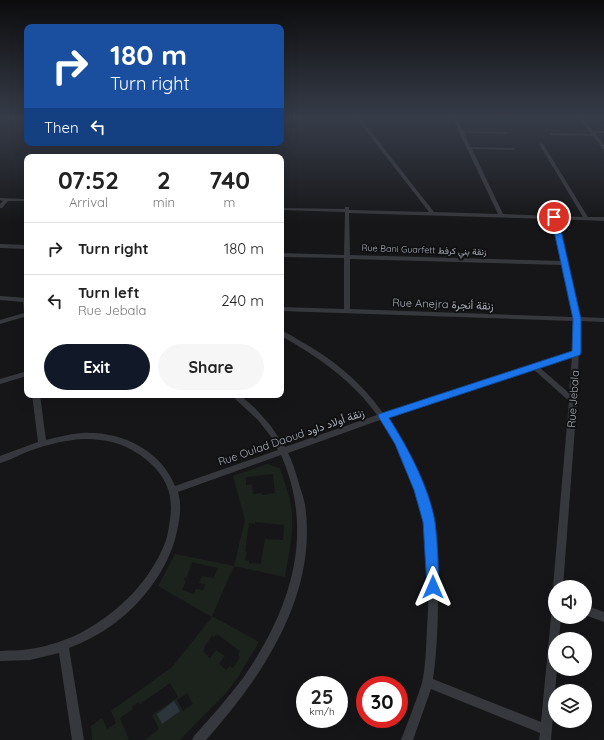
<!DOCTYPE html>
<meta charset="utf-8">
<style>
:root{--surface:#fff;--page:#f6f6f6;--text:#222;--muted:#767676;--line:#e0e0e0;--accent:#111827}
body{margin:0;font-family:Quicksand,Vazirmatn,sans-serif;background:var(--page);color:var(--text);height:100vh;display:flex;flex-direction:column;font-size:15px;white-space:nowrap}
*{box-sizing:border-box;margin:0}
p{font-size:13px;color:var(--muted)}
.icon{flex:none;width:22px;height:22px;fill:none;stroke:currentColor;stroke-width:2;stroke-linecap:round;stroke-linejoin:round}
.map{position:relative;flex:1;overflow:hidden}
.side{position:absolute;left:24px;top:154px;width:260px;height:244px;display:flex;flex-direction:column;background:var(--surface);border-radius:8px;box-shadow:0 4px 16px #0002}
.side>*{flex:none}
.top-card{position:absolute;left:24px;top:24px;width:260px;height:122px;border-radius:8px;box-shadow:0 4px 16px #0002;background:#1a4fa0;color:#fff;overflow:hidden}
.controls{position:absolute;left:548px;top:580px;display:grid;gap:8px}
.controls a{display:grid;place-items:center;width:44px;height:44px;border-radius:50%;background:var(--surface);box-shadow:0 4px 16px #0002;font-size:20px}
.speed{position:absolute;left:296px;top:676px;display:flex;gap:8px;font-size:20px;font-weight:700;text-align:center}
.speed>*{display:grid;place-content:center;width:52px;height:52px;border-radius:50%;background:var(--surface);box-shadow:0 4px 16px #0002;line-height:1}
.speed small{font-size:10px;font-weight:400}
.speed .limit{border:6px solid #d22;background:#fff;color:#111}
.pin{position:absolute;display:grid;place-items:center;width:34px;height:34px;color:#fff;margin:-17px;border:2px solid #fff;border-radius:50%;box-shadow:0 1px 4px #0007}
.me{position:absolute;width:44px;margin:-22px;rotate:0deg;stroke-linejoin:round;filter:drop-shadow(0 0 3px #0008)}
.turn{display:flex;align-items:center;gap:14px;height:84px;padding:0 20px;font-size:18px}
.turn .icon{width:52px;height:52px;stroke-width:2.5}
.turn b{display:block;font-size:28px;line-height:34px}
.then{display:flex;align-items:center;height:38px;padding:0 20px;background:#0003;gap:8px;font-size:15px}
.eta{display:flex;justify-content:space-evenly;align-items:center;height:68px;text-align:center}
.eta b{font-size:24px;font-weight:700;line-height:28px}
.button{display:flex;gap:8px;margin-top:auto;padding:8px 20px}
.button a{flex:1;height:46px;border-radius:24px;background:var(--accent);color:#fff;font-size:16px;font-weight:700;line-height:46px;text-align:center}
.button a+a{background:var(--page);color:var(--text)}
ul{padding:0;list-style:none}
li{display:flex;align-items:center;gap:12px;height:52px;padding:0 20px;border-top:1px solid var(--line)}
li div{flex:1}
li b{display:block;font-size:15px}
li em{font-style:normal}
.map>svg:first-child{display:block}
.green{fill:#1c231d;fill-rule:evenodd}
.water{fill:#2c353c}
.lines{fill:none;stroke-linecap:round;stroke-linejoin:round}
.minor{fill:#37383d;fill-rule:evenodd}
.route{fill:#1a73e8;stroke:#114b97}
.labels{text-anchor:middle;stroke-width:4;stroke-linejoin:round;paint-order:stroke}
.far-street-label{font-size:9px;fill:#a8adb8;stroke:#111113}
.street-label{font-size:11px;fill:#a8adb8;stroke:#111113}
</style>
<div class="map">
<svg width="604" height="740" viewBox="0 0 604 740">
<rect width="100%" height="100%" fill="#161618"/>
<path class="green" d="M267 464 280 468C285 484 292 501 292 517 293 537 288 558 285 577L234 566 212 616 259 642 238 677 227 692 180 740H145L159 729 152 715 178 697 170 683 140 704 138 702 132 707 133 709 120 718 129 740H92L91 726 102 718 107 729 116 723 111 711 172 667 212 617 158 586 175 554 234 566 245 520 233 476ZM273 474 275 493 262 495V493L253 494 252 484 246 485V477ZM255 522 284 525 283 540 265 539 261 564 249 563V561L245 560 247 552 245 551 249 523 255 524ZM192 562 218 568 214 578 202 576 199 583 205 584 203 590 196 589 194 594 182 590 186 581 184 580 185 577H187ZM217 634 240 651 238 655 240 657 233 668 230 666 226 670 219 664 225 656 216 650 210 658 203 652 205 648 204 647 212 636 214 637ZM187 693 193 704 183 711 177 700Z"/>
<path class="water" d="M174 701 180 711 162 724 157 714Z"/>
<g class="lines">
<g class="minor">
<path d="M357 119H361L434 212 498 214 453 119H457L463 131 506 132 508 133 506 134 464 133 470 147 514 148 516 149 514 150 472 149 503 214 552 216V214L554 213H556L557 216 583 217 539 144 541 143 543 144 588 217H604V221L558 219 567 262 569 263 568 264 580 317 604 318V322L580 321 577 401 563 587H555V591L553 587 569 401 533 369 387 418C411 452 429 490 435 532 438 553 438 575 438 596 438 623 437 652 433 679L541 722 551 617 552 613 555 612V617H561L559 639H555V669H557L551 740H539L540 733 431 689 413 740H401C408 721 416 702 422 683 426 665 426 646 427 628 432 548 427 488 380 420L288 453C293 463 296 473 299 484 301 491 304 498 305 505 318 595 263 676 206 740H192L194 736C211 717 228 698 243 678 290 611 316 534 281 455L178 492C182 506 180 517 177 531 168 575 131 618 91 638 84 642 76 645 69 648L84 740H72L59 653 30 660 0 661V651C10 650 20 651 30 649 49 646 68 640 84 631 119 612 150 581 165 543 167 538 168 532 169 526 174 501 170 481 150 463 130 445 110 439 84 439 63 440 41 446 22 454 15 457 8 461 0 463V456L38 442 32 395H40L46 440C58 437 70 434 82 433 120 431 160 449 175 486L278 450 272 438 258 420 231 395H240L255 408 270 425 285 447 377 415C353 381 317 356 281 336V331C288 333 294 337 300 341 332 358 362 383 383 413L573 351 574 321 281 311V307L344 309V258L281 257V253L344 255 345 212 281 210V208L345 209V207H349V210L429 212ZM349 213 553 219 562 261 350 255ZM350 259 562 265 573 317 350 309ZM572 356 569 393 539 367Z"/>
<path d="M580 119H584L593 131H604V133H595L604 145V149H603L593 136 551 135 549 134 551 133 591 134Z"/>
<path d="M0 198 27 199V201H8L2 208H0V204L3 201 0 200Z"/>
<path d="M0 244 27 245V249L0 248Z"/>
<path d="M0 296 27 298V322L24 320V317L0 324V320L24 313 23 302 0 300Z"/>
<path d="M27 371V376L0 384V379Z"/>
<path d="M585 605 604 612V622L585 615Z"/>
</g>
</g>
<linearGradient id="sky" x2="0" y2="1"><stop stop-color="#0c0c0d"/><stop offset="0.53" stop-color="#363c48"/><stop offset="1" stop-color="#363c48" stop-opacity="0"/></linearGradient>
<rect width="604" height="223" fill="url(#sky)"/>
<path class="route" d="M554 215 558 217 581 319V352L580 355 389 418C408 448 429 487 435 522 438 543 438 566 439 587L438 591 433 593 429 591 427 587 423 522 414 490 395 444 378 416 379 414 572 351 573 319 551 217Z"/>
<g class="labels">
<g class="far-street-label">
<text transform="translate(424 250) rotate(2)" y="3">Rue Bani Guarfett زنقة بني كرفط</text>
</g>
<g class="street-label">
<text transform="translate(443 304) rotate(2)" y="4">Rue Anejra زنقة أنجرة</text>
<text transform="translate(573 399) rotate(-86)" y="4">Rue Jebala</text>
<text transform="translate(291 437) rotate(-19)" y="4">Rue Oulad Daoud زنقة أولاد داود</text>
</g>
</g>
</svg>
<div class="controls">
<a><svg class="icon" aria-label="sound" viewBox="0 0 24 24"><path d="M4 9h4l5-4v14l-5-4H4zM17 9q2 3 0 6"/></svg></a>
<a><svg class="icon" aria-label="search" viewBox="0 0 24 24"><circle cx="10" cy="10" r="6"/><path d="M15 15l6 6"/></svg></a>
<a><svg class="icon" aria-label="layers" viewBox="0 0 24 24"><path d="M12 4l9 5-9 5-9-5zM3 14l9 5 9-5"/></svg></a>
</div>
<div class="speed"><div>25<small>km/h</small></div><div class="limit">30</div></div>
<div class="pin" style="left:554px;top:217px;background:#d93025"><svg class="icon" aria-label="arrive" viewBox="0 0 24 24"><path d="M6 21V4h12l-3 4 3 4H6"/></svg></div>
<svg class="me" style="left:433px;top:587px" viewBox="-20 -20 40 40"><path d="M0-17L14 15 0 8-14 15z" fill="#1a73e8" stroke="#fff" stroke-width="4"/></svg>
<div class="top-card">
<div class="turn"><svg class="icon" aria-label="right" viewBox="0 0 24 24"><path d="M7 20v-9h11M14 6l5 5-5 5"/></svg><div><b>180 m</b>Turn right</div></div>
<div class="then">Then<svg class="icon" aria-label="left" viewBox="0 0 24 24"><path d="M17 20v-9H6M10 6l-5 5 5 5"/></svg></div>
</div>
<section class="side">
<div class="eta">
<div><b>07:52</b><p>Arrival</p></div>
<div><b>2</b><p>min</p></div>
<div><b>740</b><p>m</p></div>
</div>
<ul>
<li><svg class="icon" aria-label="right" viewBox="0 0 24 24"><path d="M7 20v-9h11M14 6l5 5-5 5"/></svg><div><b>Turn right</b></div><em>180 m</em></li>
<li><svg class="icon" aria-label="left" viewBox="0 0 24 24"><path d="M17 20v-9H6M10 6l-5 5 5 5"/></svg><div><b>Turn left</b><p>Rue Jebala</p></div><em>240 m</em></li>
</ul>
<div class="button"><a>Exit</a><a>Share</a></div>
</section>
</div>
